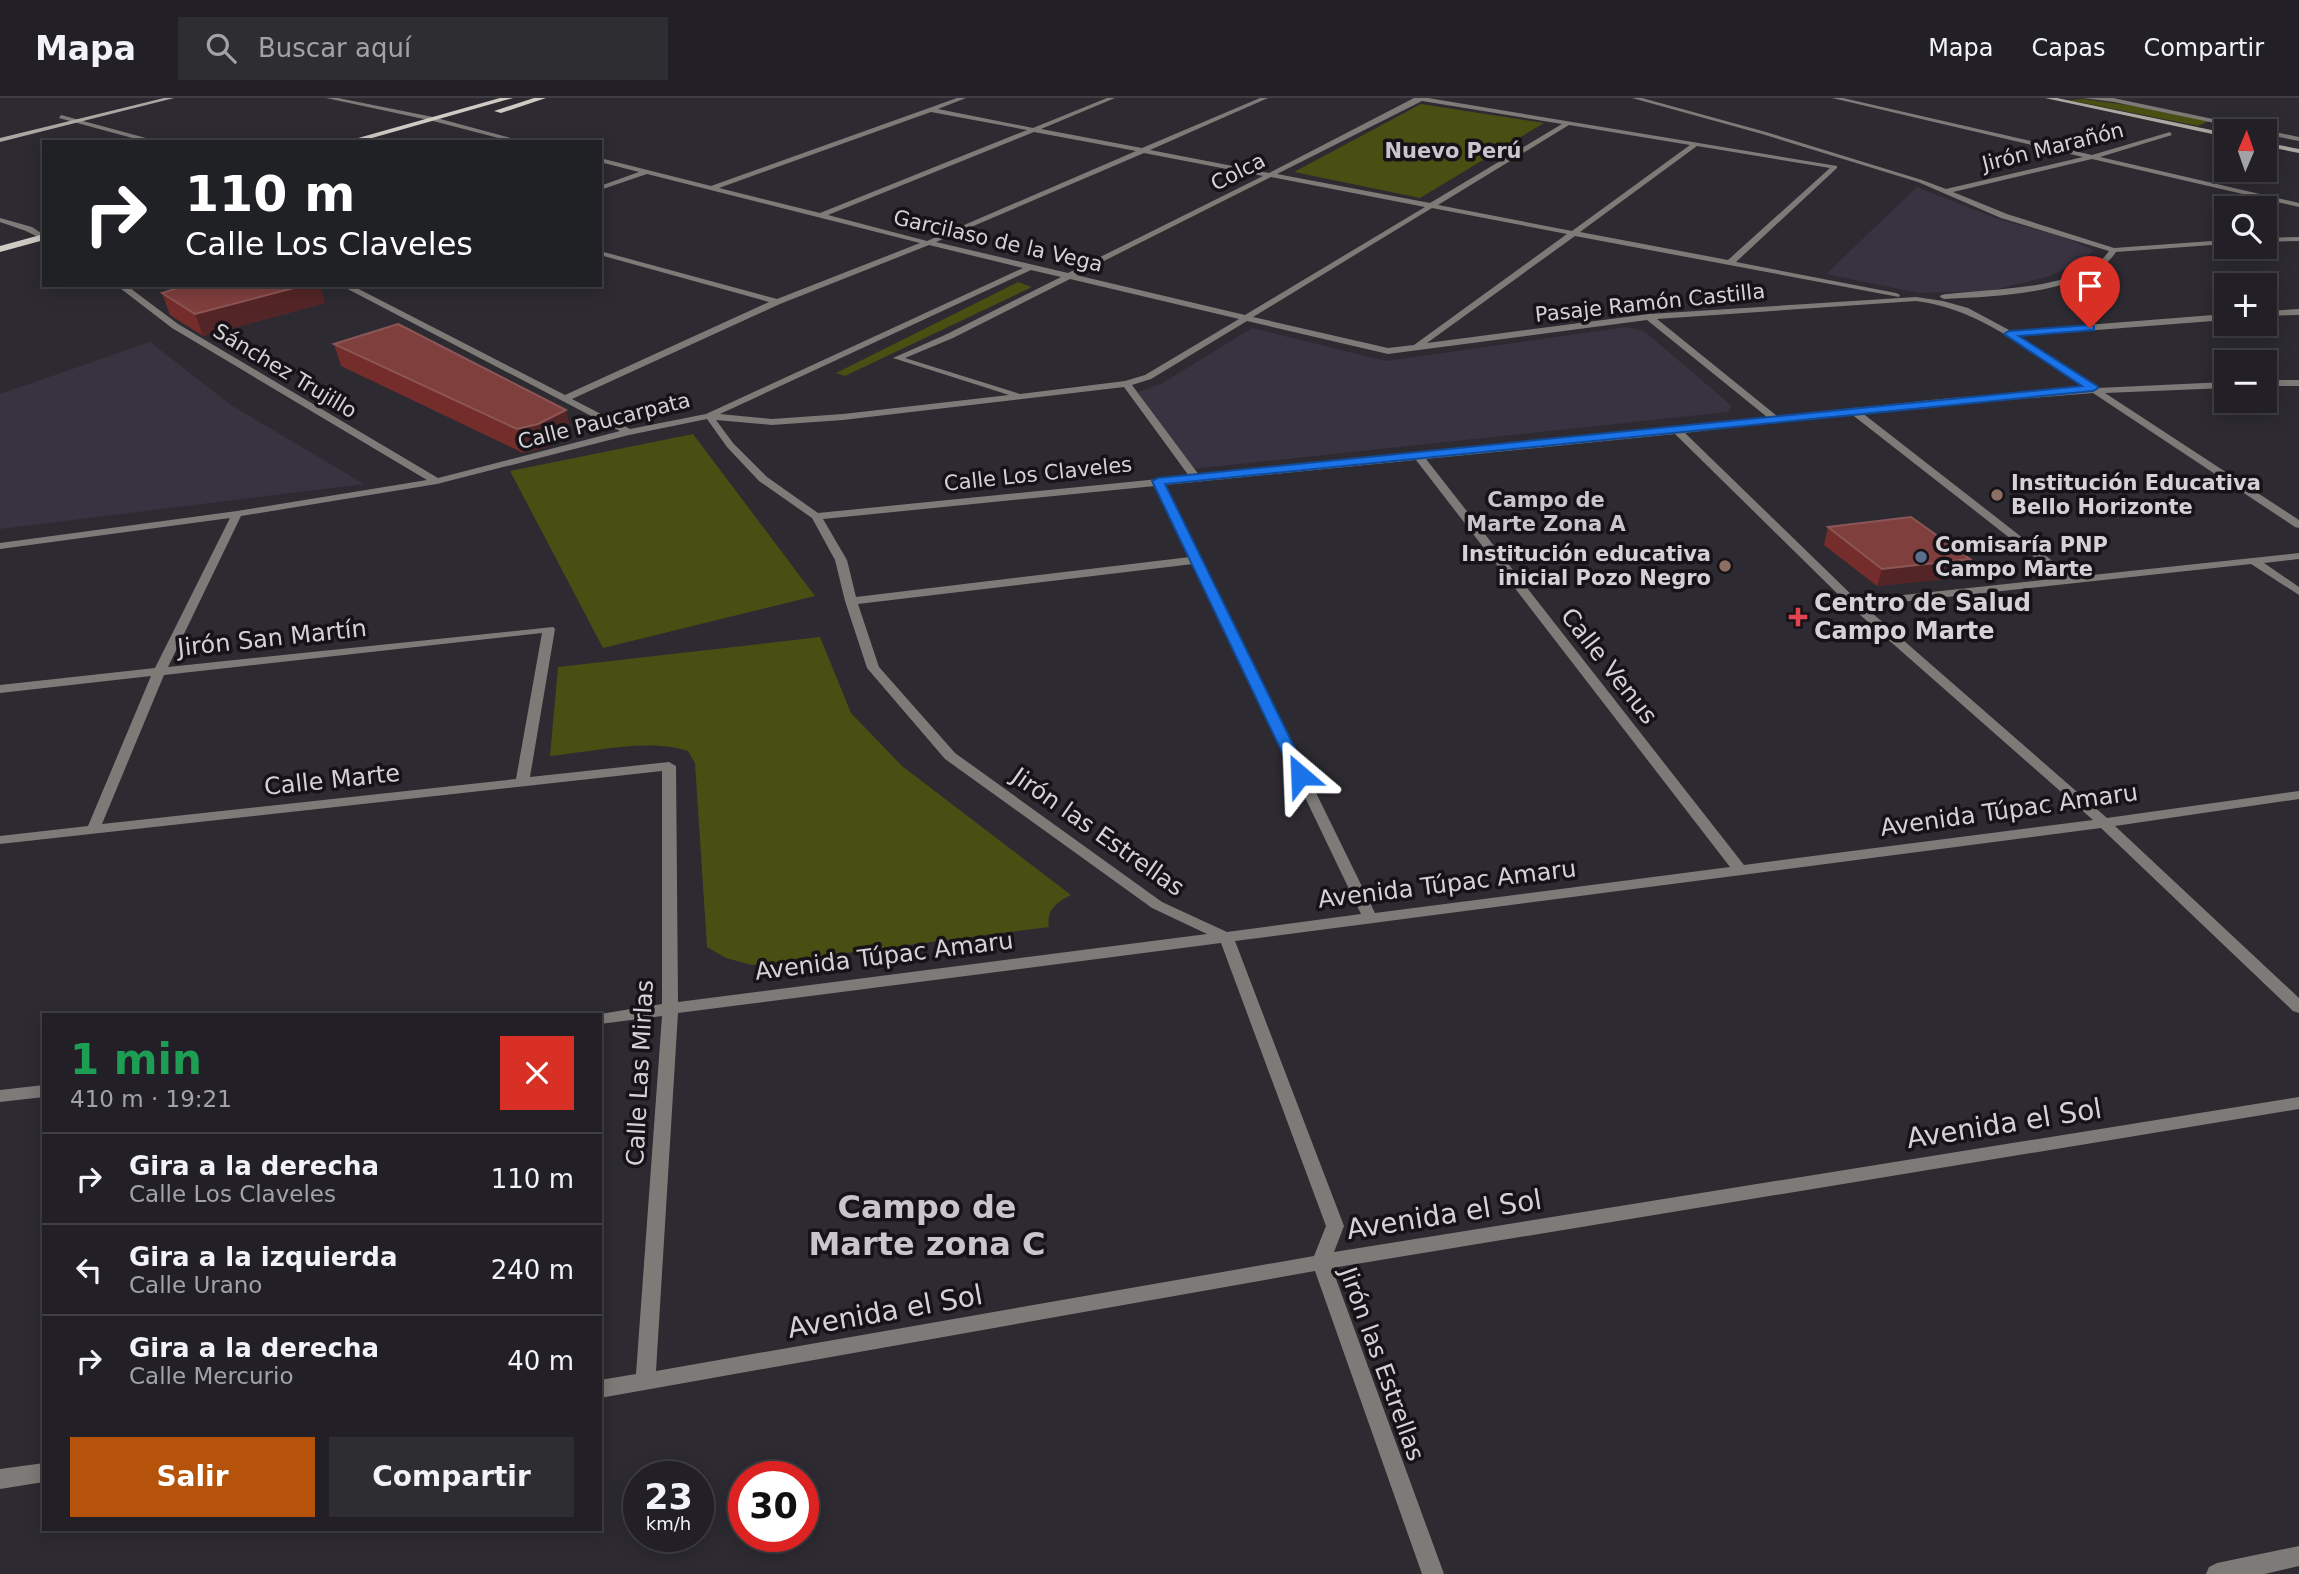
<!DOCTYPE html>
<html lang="es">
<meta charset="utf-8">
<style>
:root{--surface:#222026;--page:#2e2d32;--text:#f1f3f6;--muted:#a2a3a7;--line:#3f3e43;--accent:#b45309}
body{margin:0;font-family:"DejaVu Sans",sans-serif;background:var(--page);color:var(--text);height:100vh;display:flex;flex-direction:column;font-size:26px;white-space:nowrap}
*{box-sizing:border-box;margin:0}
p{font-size:23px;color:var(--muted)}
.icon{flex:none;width:38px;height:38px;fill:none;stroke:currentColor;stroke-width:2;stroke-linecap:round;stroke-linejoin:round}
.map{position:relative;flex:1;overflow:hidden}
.details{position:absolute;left:42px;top:915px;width:560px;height:518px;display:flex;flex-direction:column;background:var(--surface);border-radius:0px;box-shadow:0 4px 18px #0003,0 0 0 2px var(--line)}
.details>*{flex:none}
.hud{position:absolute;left:42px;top:42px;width:560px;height:147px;border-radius:0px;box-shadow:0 4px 18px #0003,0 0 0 2px var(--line);background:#202124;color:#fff;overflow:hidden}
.needle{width:46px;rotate:2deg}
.controls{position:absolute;left:2214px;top:21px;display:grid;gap:14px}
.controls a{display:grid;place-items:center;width:63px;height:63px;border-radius:0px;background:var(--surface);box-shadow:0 4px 18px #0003,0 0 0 2px var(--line);font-size:35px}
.speed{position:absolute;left:623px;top:1363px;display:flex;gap:14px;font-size:35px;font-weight:700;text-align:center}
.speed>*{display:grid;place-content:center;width:91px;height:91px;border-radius:50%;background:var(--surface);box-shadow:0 4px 18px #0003,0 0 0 2px var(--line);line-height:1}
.speed small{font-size:18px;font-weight:400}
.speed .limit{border:10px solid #d22;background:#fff;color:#111}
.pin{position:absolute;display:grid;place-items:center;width:60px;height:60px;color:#fff;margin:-72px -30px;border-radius:50% 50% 50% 0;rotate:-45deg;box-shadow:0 0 7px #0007}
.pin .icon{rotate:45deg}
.me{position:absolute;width:77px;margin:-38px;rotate:334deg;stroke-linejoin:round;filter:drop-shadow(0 0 5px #0008)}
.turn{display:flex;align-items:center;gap:24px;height:147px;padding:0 28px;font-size:32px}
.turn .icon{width:91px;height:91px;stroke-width:2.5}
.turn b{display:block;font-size:49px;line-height:60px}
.round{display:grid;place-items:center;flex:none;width:74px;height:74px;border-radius:0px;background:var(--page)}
.overview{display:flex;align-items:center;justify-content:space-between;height:119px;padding:0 28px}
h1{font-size:42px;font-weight:700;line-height:52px;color:#1e9e55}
.button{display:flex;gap:14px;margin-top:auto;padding:14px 28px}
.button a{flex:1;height:80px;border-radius:0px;background:var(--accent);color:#fff;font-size:28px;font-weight:700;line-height:80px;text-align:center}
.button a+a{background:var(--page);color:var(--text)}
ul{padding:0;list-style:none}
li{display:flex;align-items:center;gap:21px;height:91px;padding:0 28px;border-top:2px solid var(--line)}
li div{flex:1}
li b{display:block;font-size:26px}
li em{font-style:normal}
header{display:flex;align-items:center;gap:42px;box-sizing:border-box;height:98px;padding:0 35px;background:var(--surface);border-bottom:2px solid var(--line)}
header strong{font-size:33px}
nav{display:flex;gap:38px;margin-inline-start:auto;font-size:24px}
.search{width:490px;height:63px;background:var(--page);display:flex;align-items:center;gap:18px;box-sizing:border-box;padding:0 24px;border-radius:0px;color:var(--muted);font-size:26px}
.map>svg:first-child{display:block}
.built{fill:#383340}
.green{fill:#494e12}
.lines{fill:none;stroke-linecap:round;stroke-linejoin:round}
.street{fill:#7d7b77;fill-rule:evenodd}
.secondary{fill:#aba8a2;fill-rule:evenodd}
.primary{fill:#cfcac3;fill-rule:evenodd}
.wall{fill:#752d2b}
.shaded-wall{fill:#542526}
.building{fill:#7f3f3d;stroke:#8d5656;stroke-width:2}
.route{fill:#1a73e8;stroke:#114b97;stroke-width:2}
.education-dot{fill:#8d6e63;stroke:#151317;stroke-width:2.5}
.service-dot{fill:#5c6f8a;stroke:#151317;stroke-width:2.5}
.health-dot{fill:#e0444e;stroke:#151317;stroke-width:2.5}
.labels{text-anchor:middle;stroke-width:7;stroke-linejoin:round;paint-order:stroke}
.far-street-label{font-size:21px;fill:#d4d2d7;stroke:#151317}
.far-neighbourhood-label{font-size:21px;font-weight:bold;fill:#c8c5cf;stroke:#151317}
.far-poi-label{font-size:21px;font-weight:bold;fill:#d4d2d7;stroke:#151317;text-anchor:start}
.poi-label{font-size:24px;font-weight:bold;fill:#d4d2d7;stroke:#151317;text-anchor:start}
.street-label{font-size:24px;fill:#d4d2d7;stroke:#151317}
.near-street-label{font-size:28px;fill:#d4d2d7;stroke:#151317}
.near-neighbourhood-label{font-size:32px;font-weight:bold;fill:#c8c5cf;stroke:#151317}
</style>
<header>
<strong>Mapa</strong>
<div class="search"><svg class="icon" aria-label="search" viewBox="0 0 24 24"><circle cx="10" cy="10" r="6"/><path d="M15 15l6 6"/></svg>Buscar aquí</div>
<nav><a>Mapa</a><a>Capas</a><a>Compartir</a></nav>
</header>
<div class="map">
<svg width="2299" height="1476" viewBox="0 0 2299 1476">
<rect width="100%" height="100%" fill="#2d2a32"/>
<g class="built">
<path d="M1917 89 1998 121 2063 139 2094 152 2079 165 2047 179 1989 193 1919 195 1826 176Z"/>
<path d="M1627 229 1644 233 1732 308 1727 314 1192 371 1138 294 1161 286 1252 230 1386 263Z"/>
<path d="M150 244 231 307 364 386 0 431V296Z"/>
</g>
<g class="green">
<path d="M2083 1 2135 8 2209 23 2198 28 2069 2Z"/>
<path d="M1421 6 1544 25 1420 100 1294 74Z"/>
<path d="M1018 184 1032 189 845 278 836 275Z"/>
<path d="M693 336 815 498 603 550 510 373Z"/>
<path d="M820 539 851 615 902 668 1071 797C1057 804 1046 812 1049 829L752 867 726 860 707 849 695 665 688 653C649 640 592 654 550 658L558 569Z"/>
</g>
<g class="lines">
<g class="street">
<path d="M326 0H338L433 19 526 44H514L433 23Z"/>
<path d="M957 0H966L938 11 1033 30 1107 0H1115L1041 31 1142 50 1260 0H1268L1150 52 1269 75 1414 0H1428L1837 68V70L1736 164 1896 195 1900 197 1899 199 1575 138 1427 245 1649 216 1916 199 1943 203 1968 210 2011 233 2226 216V222L2018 238 2097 290 2226 284V290L2105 295 2299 422V430L2295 429 2093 295 1861 314 2073 479 2299 455V461L2264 465 2299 489V497L2251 466 1864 508 2107 720 2299 693V701L2115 728 2299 900V915L2293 913 2101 730 1235 843 1344 1128 1334 1154 2299 999V1011L1332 1170 1444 1476H1422L1315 1173 600 1300V1282L636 1276 662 918 600 926V917H594L662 906V673L0 746V738L88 728 151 578 0 595V587L155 570 230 420 0 451V445L237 413 427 382 172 230 116 187H126L178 226 438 380 620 333 340 187H351L565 297 769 204 600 157V153L777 201 920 145 647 76 600 92V88L639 74 600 64V60L711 88ZM1422 3 1562 26 1430 105 1277 76ZM931 14 1027 32 820 115 719 90ZM1569 27 1690 47 1572 133 1438 107ZM1034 34 1136 53 927 143 828 117ZM1697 48 1830 70 1728 162 1580 134ZM1144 55 1263 78 1068 175 936 144ZM1271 79 1425 109 1245 217 1076 177ZM1432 110 1567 136 1414 247 1388 250 1253 219ZM929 147 1023 170 706 316 630 331 572 301 780 206ZM1031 172 1061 179 947 236 893 260 1009 297 843 316 772 321 720 316ZM1070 181 1239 221 1145 277 1125 283 1020 296 905 260 953 240ZM1916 203C1981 211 2032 255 2085 290L1951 300 1777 318 1657 221ZM1647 222 1767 319 1677 330 1199 377 1132 287 1151 281 1247 223 1388 256ZM1124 289 1189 378 818 415 767 379 733 345 716 322 772 327 843 322ZM1850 315 2061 480 1857 502 1685 335ZM707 321 727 349 759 383 812 420 835 462 845 503 867 570 945 661 1152 810 1207 836 678 904 676 668 669 664 530 679 555 531 553 529 168 569 241 418 437 386 629 337ZM1675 336 1850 508 2093 722 1744 767 1426 361ZM1416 362 1730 769 1375 815 1165 387ZM1155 388 1190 459 856 499 847 462 823 421ZM1193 466 1361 816 1227 834 1162 804 955 655 879 569 858 506ZM542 535 516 681 102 726 164 577ZM1221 845 1326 1128 1314 1158 656 1273 678 915Z"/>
<path d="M1632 0H1642L1766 34 1922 82 1946 91 2083 59 1832 0H1843L2092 57 2170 34 2172 37 2100 59 2299 105V109L2092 61 1953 94 2007 116 2114 150 2226 142V146L2116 154C2089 196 1990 199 1944 201L1940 199 1941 197C1985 190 2082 194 2109 153L2001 120 1918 84 1762 36Z"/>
<path d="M2083 0H2113L2299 39V43L2264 36V33H2253L2114 4Z"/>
<path d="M61 17 157 43 158 44H147L59 20Z"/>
<path d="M0 120 32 129 44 137V142L26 133 0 124Z"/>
<path d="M2299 139V143L2264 144V140Z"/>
<path d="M2299 211V217L2264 218V213Z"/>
<rect x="2264" y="282" width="35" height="6"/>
<path d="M44 987V999L0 1004V992Z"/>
<path d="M44 1365V1384L0 1391V1371Z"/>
<path d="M2299 1448V1468L2265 1476H2206L2209 1469 2217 1465Z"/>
</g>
<g class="secondary">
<path d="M164 0H174L0 44V40Z"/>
<path d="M2045 0H2057L2226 35V39Z"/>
<path d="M2264 44 2299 51V55L2264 48Z"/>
</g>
<g class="primary">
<path d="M500 0H513L358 44H344Z"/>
<path d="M534 0H546L501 15 494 13Z"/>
<path d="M44 136V142L0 154V148Z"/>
</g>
</g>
<g class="wall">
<path d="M162 195 325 205 203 238 170 217Z"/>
<path d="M334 246 572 335 544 350 523 355 341 268Z"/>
<path d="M1828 429 1970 461 1964 479 1877 488 1824 447Z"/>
</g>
<g class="shaded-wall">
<path d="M305 187H320L325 205 203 238 195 216Z"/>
<path d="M566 312 572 335 544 350 523 355 517 331Z"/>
<path d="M1970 461 1964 479 1877 488 1882 471Z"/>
</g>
<g class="building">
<path d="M187 187H305L195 216 162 195Z"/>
<path d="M398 226 566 312 538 326 517 331 334 246Z"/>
<path d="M1911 419 1970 461 1882 471 1828 429Z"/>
</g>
<path class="route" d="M2090 227 2094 228V232L2019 238 2097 288 2098 290 2093 293C1783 322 1474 356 1165 386L1308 677 1300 682 1293 677 1152 383 1158 380C1466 350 1774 317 2082 288L2004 236 2009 233Z"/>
<g class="education-dot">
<circle cx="1997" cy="397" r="7"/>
<circle cx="1725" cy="468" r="7"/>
</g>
<circle class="service-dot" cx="1921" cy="459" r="7"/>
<path class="health-dot" d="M1794.5 508.5h7v7h7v7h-7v7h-7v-7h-7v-7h7z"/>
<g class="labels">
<g class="far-street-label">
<text transform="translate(2053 49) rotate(-14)" y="7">Jirón Marañón</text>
<text transform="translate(1238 74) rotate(-27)" y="7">Colca</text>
<text transform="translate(998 143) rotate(13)" y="7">Garcilaso de la Vega</text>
<text transform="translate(1650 205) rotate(-6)" y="7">Pasaje Ramón Castilla</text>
<text transform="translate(285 273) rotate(31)" y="7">Sánchez Trujillo</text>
<text transform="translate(604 323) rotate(-14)" y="7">Calle Paucarpata</text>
<text transform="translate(1038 376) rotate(-6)" y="7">Calle Los Claveles</text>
</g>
<g class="far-neighbourhood-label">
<text x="1453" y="60">Nuevo Perú</text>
<text x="1546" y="409">Campo de<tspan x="1546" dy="24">Marte Zona A</tspan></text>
</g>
<g class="far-poi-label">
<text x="2011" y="392">Institución Educativa<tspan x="2011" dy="24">Bello Horizonte</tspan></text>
<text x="1935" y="454">Comisaría PNP<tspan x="1935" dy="24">Campo Marte</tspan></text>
<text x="1711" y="463" text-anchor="end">Institución educativa<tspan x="1711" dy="24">inicial Pozo Negro</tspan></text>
</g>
<g class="poi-label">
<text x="1814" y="513">Centro de Salud<tspan x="1814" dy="28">Campo Marte</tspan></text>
</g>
<g class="street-label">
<text transform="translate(272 540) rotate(-6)" y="8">Jirón San Martín</text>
<text transform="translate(1609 568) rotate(52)" y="8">Calle Venus</text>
<text transform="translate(332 682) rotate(-6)" y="8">Calle Marte</text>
<text transform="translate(2009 712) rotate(-8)" y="8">Avenida Túpac Amaru</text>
<text transform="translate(1098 734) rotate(35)" y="8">Jirón las Estrellas</text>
<text transform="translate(1447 786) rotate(-7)" y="8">Avenida Túpac Amaru</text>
<text transform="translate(884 858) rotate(-7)" y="8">Avenida Túpac Amaru</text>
<text transform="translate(640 975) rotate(-87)" y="8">Calle Las Mirlas</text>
<text transform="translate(1382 1266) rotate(70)" y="8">Jirón las Estrellas</text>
</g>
<g class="near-street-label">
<text transform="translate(2004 1025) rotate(-9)" y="10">Avenida el Sol</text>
<text transform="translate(1444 1116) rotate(-9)" y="10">Avenida el Sol</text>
<text transform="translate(885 1213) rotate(-10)" y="10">Avenida el Sol</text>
</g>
<g class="near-neighbourhood-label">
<text x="927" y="1120">Campo de<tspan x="927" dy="37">Marte zona C</tspan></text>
</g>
</g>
</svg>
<div class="controls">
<a><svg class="needle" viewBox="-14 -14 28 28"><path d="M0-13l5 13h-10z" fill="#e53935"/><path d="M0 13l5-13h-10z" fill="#a2a3a7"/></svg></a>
<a><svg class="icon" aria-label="search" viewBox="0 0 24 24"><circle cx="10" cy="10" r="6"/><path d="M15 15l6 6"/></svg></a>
<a>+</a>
<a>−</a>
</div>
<div class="speed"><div>23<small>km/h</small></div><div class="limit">30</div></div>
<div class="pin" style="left:2090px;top:230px;background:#d93025"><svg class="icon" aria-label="arrive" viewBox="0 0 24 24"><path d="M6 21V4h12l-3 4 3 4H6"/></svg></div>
<svg class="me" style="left:1300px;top:677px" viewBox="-20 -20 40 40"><path d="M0-17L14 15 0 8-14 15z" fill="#1a73e8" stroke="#fff" stroke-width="4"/></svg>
<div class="hud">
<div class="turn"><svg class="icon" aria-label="right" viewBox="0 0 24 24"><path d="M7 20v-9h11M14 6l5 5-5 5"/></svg><div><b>110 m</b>Calle Los Claveles</div></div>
</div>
<section class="details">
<div class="overview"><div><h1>1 min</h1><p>410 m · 19:21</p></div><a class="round" style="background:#d93025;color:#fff"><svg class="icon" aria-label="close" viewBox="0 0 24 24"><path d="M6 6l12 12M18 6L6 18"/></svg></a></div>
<ul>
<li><svg class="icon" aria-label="right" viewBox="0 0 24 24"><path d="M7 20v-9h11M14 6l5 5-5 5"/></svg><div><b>Gira a la derecha</b><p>Calle Los Claveles</p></div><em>110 m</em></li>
<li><svg class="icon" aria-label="left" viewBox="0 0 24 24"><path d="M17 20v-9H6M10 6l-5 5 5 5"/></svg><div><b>Gira a la izquierda</b><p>Calle Urano</p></div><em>240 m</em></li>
<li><svg class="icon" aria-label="right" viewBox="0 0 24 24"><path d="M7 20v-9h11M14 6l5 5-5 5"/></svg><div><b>Gira a la derecha</b><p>Calle Mercurio</p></div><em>40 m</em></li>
</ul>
<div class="button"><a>Salir</a><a>Compartir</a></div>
</section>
</div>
